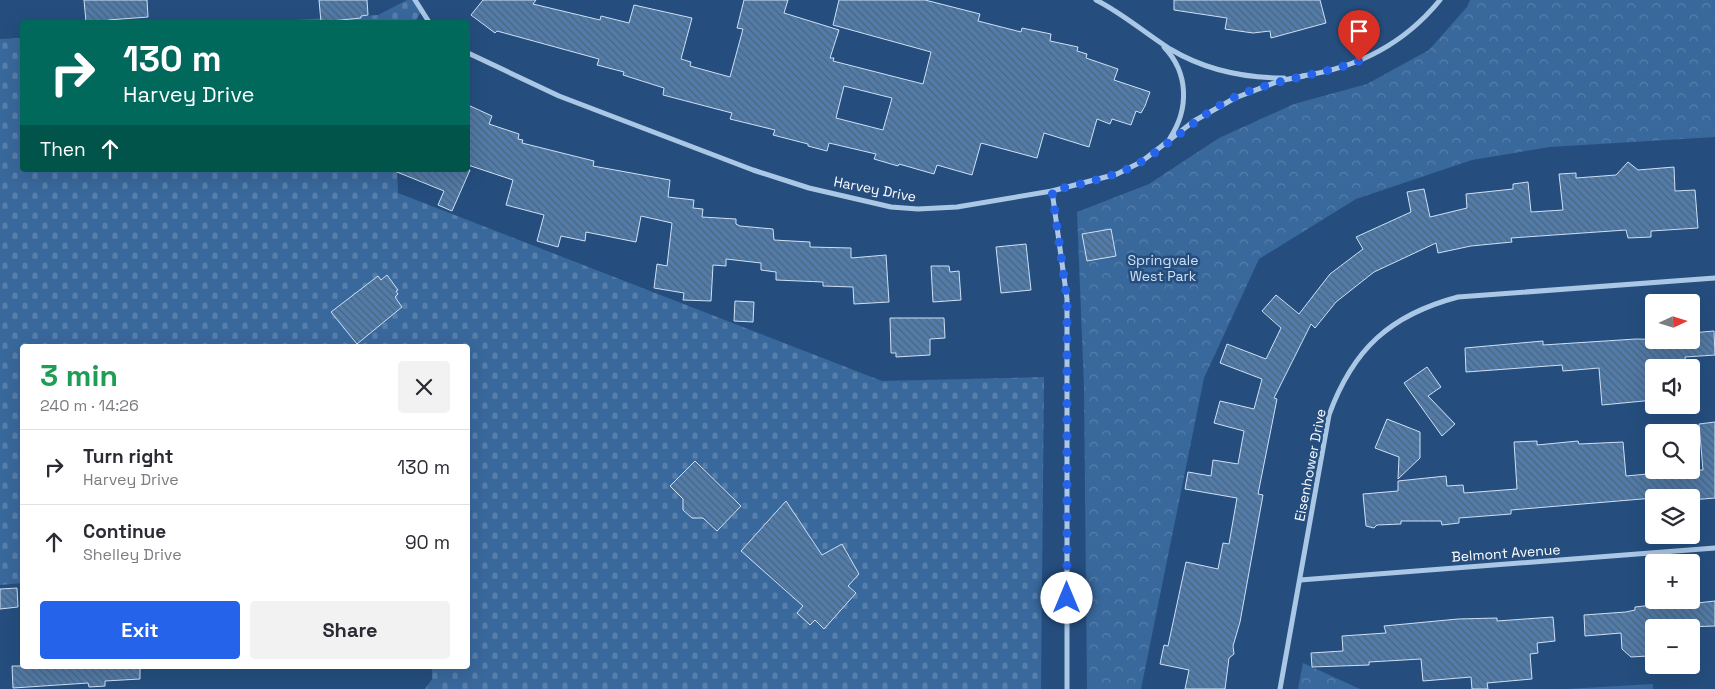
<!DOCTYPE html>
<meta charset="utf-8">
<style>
:root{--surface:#fff;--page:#f2f2f3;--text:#2b2b33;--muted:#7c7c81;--line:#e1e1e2;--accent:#2563eb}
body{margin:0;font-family:"Space Grotesk",sans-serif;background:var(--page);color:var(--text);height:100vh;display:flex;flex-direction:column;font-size:19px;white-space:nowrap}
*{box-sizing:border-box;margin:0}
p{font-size:16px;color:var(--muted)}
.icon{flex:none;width:28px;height:28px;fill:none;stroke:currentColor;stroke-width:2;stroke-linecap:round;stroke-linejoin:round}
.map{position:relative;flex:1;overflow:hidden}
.details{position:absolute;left:20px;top:344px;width:450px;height:325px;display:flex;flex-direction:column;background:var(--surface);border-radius:5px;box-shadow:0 5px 20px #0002}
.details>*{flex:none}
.guide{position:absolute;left:20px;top:20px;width:450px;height:152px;border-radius:5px;box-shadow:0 5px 20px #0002;background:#00695c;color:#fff;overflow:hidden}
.needle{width:32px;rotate:86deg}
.tools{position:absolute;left:1645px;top:294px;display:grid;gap:10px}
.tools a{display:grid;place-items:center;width:55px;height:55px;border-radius:5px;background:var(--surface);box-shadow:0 5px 20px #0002;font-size:25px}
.pin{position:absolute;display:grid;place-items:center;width:42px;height:42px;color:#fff;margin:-51px -21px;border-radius:50% 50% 50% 0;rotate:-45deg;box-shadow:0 0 5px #0007}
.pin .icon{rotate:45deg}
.me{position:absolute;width:55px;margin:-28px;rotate:0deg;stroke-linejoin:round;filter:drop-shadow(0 0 4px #0008)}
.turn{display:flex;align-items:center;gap:18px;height:105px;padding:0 20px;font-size:22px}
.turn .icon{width:65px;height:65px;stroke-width:2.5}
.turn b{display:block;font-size:35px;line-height:42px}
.then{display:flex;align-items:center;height:48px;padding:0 20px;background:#0003;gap:10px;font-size:19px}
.round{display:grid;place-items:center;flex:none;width:52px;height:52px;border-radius:5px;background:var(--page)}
.headline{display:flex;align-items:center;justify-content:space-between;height:85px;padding:0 20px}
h1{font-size:30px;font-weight:700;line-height:38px;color:#1e9e55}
.primary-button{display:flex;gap:10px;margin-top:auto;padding:10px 20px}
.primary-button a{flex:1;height:58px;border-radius:5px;background:var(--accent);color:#fff;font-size:20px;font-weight:700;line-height:58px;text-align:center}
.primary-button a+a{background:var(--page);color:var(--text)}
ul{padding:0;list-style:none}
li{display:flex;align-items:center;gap:15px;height:75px;padding:0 20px;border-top:1px solid var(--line)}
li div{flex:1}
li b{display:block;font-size:19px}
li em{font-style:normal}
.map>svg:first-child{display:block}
.forest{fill:url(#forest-crowns)}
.cemetery{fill:url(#cemetery-stones)}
.building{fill:url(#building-back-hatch);stroke:#cee0f5;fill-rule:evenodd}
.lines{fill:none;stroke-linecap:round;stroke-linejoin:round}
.street{stroke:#abc7e6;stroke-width:5}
.route{stroke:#2563eb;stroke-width:9;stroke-dasharray:0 16.2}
.labels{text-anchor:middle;stroke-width:5;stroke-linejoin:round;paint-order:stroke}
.street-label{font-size:14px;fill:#fff;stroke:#254e7e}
.park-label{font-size:14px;fill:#cee0f5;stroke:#254e7e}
</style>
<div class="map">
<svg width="1715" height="689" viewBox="0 0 1715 689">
<defs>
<pattern id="forest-crowns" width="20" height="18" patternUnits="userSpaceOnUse" patternTransform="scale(1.25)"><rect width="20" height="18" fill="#39689c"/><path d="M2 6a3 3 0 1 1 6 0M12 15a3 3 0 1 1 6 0" fill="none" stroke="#577fab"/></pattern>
<pattern id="cemetery-stones" width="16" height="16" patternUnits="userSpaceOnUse" patternTransform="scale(1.25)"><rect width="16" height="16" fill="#39689c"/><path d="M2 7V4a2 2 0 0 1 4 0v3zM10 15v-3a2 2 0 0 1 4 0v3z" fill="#577fab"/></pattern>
<pattern id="building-back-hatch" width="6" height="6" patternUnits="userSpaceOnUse" patternTransform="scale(1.25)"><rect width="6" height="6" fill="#517ba9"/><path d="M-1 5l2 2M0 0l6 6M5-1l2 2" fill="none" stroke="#4e647a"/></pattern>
</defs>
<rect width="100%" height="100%" fill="#254e7e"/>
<g class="forest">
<path d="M1470 0H1715V137L1550 147 1472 160 1356 199 1259 259 1204 378 1141 689H1087L1084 387 1077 212 1149 184 1219 138 1294 104 1367 84 1429 50 1467 7Z"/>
<path d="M1303 663 1360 689H1298Z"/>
<path d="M1653 684V689H1566Z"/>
</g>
<g class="cemetery">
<path d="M407 0H415L421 12 415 22H262L378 15Z"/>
<path d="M22 38V170H397L398 193 882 381 1044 377 1041 689H425L432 679V666H468V346H22V583L0 585V39Z"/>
</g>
<g class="building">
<path d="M84 0H147L148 17 108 20V22H86Z"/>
<path d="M319 0H367L368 15 361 16V18L321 22Z"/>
<path d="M483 0H536L533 4 600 20 601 16 629 23 634 5 692 18 681 59 691 62 690 66 730 77 743 29 737 28 744 0H788L784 13 839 30 830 58H834L833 61 923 84 931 52 833 25 839 0H925L980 14 978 21 1021 32 1022 28 1051 34 1050 41 1078 47 1077 51 1087 54 1086 58 1118 69 1114 80 1150 92 1145 106 1141 113 1136 111 1131 125 1112 119 1110 124 1097 119 1089 147 1044 133 1037 158 981 143 972 175 937 165 934 174 899 164 898 166 874 159 876 154 829 143 827 151 808 146V144L773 135 775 130 730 119 732 113 663 95 664 88 623 75 624 72 597 65 599 59 497 31 495 33 471 15ZM844 86 892 98 883 130 836 118Z"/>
<path d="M1174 0H1320L1326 23 1271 38 1270 31 1253 33 1225 29 1227 18 1174 10Z"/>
<path d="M468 105 492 116 489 124 519 134 518 139 523 140 522 143 594 161 593 166 670 180 668 197 694 200 693 208 703 209 702 217 736 219V224L740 226 773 229 774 240 810 242V247L851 248V258L886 255 889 302 854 304 853 287 823 286V282L776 280V272L761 270V263L726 259V266L713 265 711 301 683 300 684 293 654 288 657 264 667 266 672 223 641 216 636 242 586 232 585 241 561 236 558 247 537 241 544 215 506 205 513 180 468 165Z"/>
<path d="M1628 162 1638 170 1674 167 1675 191 1695 190 1698 228 1651 231V237L1628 238 1626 230 1511 238 1512 242 1471 246 1438 253 1436 243 1374 272 1336 302 1315 328 1311 324 1274 398 1277 399 1258 494 1263 495 1240 622 1233 646 1234 654 1229 658 1225 689H1185L1189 670 1160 664 1164 645 1168 646 1186 562 1218 569 1223 543 1229 544 1237 498 1185 489 1188 472 1211 476 1213 460 1238 464 1244 431 1214 423 1220 401 1254 409 1262 379 1220 363 1227 344 1266 359 1281 328 1262 311 1276 295 1299 314 1330 274 1363 249 1356 237 1411 212 1407 192 1424 189 1430 217 1467 208 1466 194 1513 189V184L1528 182 1531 212 1563 210 1559 174 1576 173V178L1616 175Z"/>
<path d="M392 170H470L452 211 438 205 444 191Z"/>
<path d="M1111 229 1116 256 1087 261 1082 234Z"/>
<path d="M1026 244 1031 290 1001 293 996 247Z"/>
<path d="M931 266H949L950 272 959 271 961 300 933 302Z"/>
<path d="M387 275 398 290 396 291 398 294 395 297 402 307 357 344 331 312 378 276 381 280Z"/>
<path d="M735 301 754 302 753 322 734 321Z"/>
<path d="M890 318H944L945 338 930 339V355L896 357V353H891Z"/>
<path d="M1714 331 1715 355 1685 357 1686 368H1654V400L1602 405 1599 368 1563 371 1562 365 1466 372 1465 348 1543 341V345L1636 339 1691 340V333Z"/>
<path d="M1427 367 1441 387 1428 396 1455 424 1442 436 1404 383Z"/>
<path d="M1387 419 1420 432V458L1398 479 1399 457 1375 448Z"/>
<path d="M1715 422V498L1691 500V498H1654L1511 510V514L1459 518V523L1442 525 1441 521H1401V524L1377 525 1374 528 1366 526 1363 494 1398 491V481L1446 476 1447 486 1463 485 1464 493 1517 489 1514 442 1537 441V445L1578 441 1579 444 1623 442 1626 476 1658 473 1657 470H1703L1699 424Z"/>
<path d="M695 461 741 506 717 531 703 518H692L683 510V499L670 486Z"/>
<path d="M786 501 822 555 842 544 859 574 848 586 856 593 824 629 815 620 810 625 797 613 803 606 741 551Z"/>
<path d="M17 588 18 607 0 609V589Z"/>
<path d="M1697 600V603L1715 601V626L1654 628V639H1647L1648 656 1631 657 1622 649 1621 633 1585 636 1584 615 1626 612 1635 610V607Z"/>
<path d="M1553 617 1555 641 1537 643 1538 653 1530 654 1532 679 1487 683 1488 689H1472L1471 677 1423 681 1421 659 1369 662V665L1312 667 1311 653 1343 651 1342 636 1386 633 1384 626 1458 619 1497 618V621Z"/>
<path d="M12 666H140V679L105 681V686L89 687 88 683 13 688Z"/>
</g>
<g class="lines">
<g class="street">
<path d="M415 0 429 22"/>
<path d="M1096 0C1122 13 1145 33 1170 49 1205 70 1243 78 1284 78"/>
<path d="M1164 47C1189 73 1189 109 1170 138"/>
<path d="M468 53 559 96 753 170 809 188 891 207 918 209 957 207 1052 191 1117 174 1141 162 1194 121 1235 98 1279 81 1304 76"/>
<path d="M1302 76C1357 68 1405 43 1440 0"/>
<path d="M1052 191 1067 299V689"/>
<path d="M1300 580 1715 548"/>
<path d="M1280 689 1329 415C1353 349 1390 315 1458 297L1715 278"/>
</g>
</g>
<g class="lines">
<path class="route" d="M1067 598V299L1052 191C1082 183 1114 178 1141 162 1174 141 1200 114 1235 97 1275 79 1318 76 1359 61"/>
</g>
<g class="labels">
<g class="street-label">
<text transform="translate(875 189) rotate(11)" y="5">Harvey Drive</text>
<text transform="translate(1310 465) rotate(-79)" y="5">Eisenhower Drive</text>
<text transform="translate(1506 553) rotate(-4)" y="5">Belmont Avenue</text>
</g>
<g class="park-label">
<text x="1163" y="265">Springvale<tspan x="1163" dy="16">West Park</tspan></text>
</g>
</g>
</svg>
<div class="tools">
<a><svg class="needle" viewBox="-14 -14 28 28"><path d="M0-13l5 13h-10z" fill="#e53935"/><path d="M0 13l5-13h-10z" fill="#7c7c81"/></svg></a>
<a><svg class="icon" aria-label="sound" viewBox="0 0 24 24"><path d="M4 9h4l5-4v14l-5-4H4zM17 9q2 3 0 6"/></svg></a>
<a><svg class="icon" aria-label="search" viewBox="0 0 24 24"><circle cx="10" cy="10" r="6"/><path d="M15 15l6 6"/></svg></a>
<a><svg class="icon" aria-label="layers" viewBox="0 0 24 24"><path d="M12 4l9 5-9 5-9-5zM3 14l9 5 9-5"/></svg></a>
<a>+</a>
<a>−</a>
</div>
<div class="pin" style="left:1359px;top:61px;background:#d93025"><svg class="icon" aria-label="arrive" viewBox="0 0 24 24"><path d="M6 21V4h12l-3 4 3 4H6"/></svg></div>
<svg class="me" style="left:1067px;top:598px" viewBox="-20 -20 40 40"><circle r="19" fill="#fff"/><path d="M0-13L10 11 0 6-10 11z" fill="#2563eb"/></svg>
<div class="guide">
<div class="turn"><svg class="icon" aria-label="right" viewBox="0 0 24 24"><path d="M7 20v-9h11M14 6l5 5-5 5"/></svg><div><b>130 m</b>Harvey Drive</div></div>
<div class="then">Then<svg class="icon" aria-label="ahead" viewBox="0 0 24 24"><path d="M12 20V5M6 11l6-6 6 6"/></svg></div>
</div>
<section class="details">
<div class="headline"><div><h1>3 min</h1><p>240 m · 14:26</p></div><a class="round"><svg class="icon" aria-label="close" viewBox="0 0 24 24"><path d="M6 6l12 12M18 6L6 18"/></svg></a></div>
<ul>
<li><svg class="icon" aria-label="right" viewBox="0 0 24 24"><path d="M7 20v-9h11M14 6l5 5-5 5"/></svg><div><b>Turn right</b><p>Harvey Drive</p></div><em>130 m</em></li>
<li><svg class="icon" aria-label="ahead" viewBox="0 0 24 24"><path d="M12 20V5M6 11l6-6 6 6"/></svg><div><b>Continue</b><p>Shelley Drive</p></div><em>90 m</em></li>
</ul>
<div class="primary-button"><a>Exit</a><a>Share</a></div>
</section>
</div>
